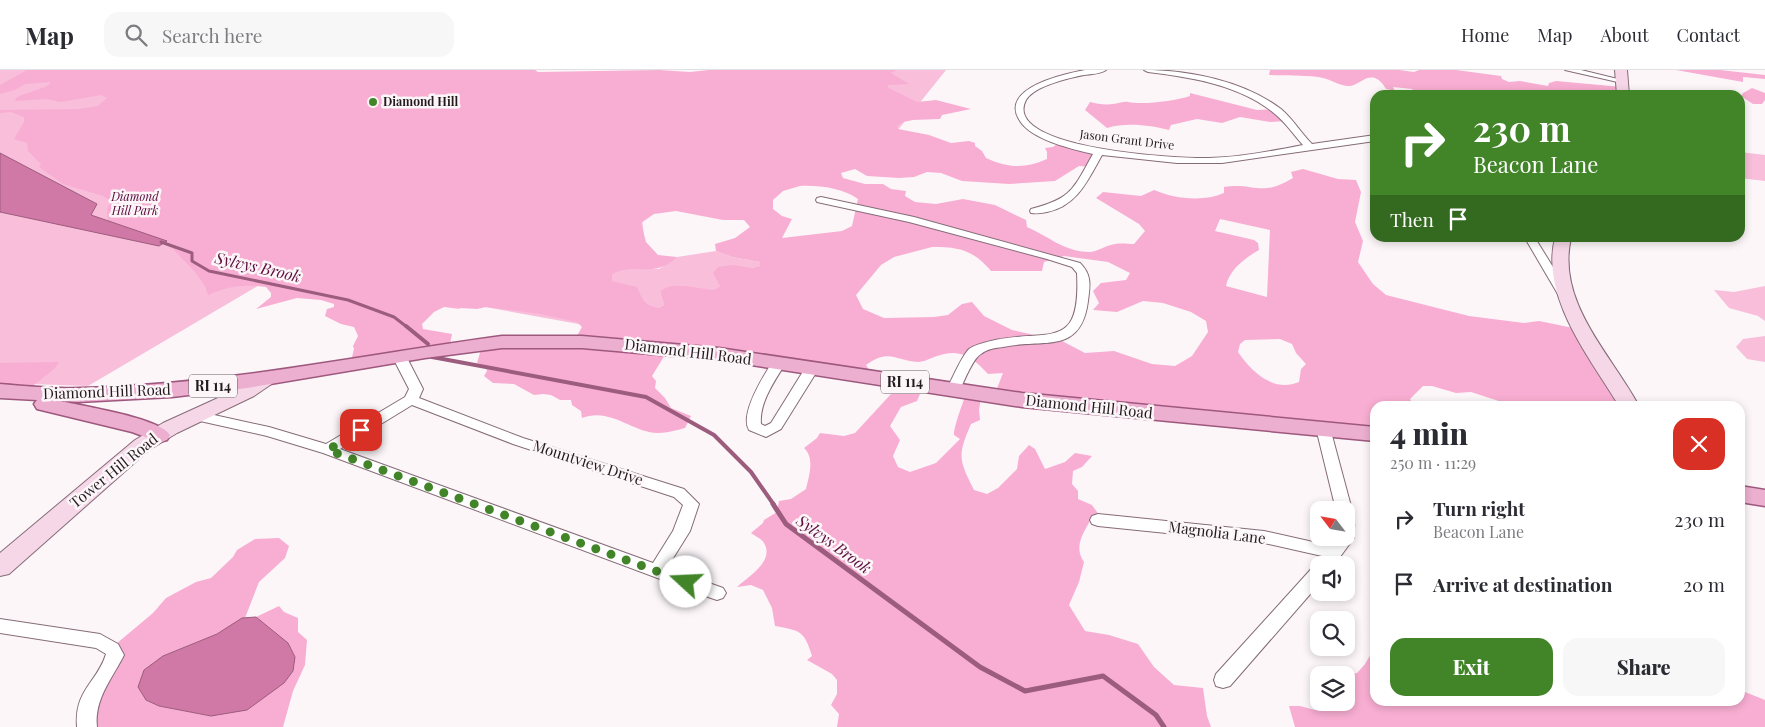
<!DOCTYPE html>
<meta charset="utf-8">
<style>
:root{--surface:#fff;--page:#f7f7f7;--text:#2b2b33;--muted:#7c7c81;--line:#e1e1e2;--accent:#428529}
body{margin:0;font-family:"Playfair Display",serif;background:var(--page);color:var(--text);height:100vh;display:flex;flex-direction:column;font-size:19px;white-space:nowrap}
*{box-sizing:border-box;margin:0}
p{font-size:16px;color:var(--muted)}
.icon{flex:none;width:28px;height:28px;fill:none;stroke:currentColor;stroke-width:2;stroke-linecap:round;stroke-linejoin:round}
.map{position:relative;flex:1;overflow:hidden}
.side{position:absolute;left:1370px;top:331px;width:375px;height:305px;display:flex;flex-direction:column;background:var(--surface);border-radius:15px;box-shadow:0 2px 8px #0003}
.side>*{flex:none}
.hud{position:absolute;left:1370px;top:20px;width:375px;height:152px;border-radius:15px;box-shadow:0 2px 8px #0003;background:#428529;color:#fff;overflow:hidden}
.needle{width:32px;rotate:301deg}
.buttons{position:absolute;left:1310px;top:431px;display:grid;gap:10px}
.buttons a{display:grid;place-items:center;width:45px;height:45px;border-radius:10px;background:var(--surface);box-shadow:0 2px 8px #0003;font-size:25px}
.pin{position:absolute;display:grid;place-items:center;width:42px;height:42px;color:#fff;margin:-21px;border-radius:10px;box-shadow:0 2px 8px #0006}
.me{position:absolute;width:55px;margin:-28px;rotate:290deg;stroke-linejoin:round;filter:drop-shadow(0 0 4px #0008)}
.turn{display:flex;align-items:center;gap:18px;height:105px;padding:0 20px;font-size:22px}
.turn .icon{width:65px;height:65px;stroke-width:2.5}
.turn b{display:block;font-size:35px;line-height:42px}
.then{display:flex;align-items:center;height:48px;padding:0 20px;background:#0003;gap:10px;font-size:19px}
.round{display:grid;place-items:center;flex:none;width:52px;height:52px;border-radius:15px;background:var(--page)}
.headline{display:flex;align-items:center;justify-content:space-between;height:85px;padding:0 20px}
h1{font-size:30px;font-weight:800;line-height:38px}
.action{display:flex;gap:10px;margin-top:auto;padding:10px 20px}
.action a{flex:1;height:58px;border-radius:15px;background:var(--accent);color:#fff;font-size:20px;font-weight:800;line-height:58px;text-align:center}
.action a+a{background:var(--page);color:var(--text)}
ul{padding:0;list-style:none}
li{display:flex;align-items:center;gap:15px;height:65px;padding:0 20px}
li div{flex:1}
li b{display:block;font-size:19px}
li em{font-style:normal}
header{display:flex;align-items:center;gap:30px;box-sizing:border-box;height:70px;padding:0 25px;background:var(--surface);border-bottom:1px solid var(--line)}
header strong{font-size:24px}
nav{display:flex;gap:28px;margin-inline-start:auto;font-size:18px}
.search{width:350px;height:45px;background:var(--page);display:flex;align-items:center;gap:12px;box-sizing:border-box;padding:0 18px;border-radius:15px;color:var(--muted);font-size:19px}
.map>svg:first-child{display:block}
.green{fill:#f8beda}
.forest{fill:#f8aed2;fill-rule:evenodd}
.water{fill:#d079a6;stroke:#9c5c7d}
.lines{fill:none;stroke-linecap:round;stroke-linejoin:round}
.stream-far2{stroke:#9c5c7d;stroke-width:3}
.stream-far1{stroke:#9c5c7d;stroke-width:4}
.stream{stroke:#9c5c7d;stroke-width:5}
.street-casing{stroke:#856c78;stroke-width:2}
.secondary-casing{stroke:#856c78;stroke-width:2}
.primary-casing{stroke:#9e587d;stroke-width:3}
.street{fill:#fff;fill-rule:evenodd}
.secondary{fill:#f6d7e7;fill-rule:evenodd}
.primary{fill:#ecafd0;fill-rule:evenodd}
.route{stroke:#428529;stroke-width:9;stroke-dasharray:0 16.2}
.poi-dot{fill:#428529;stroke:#fcf6f9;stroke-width:2}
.labels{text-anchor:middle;stroke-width:5;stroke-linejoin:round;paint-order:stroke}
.far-poi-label{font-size:12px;font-weight:bold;fill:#231a1e;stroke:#fcf6f9;text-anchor:start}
.far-street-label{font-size:12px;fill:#231a1e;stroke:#fcf6f9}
.far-park-label{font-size:12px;font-style:italic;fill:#59083b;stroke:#fcf6f9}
.shield{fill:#fcf6f9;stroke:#645c60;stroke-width:1}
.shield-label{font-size:14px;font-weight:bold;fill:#231a1e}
.street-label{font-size:15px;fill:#231a1e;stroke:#fcf6f9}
.water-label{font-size:16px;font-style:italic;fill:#5e0f3f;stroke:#fcf6f9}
</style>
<header>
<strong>Map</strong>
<div class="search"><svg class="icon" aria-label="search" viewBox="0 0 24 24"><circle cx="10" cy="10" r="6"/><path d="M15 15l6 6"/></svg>Search here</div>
<nav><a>Home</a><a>Map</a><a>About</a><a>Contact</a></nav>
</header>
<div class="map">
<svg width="1765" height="657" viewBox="0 0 1765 657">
<rect width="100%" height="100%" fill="#fcf6f9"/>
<g class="green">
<path d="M0 0H499L520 4 738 5 742 0H946L877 86 634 82 648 199H659L677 187 716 181 732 187 760 192 761 196 751 198 715 219 660 222 664 235 658 238H653L656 268 474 235 458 239 268 210 88 316 0 313Z"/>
<path d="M1740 82 1765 85V111L1740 108Z"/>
<path d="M1765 216V251L1758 246 1729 238 1714 220 1734 222Z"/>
<path d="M1765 266V292L1747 289 1736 277 1743 269Z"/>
</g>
<g class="forest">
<path d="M27 0H535L538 2 659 0 690 2 709 0H897L891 3 909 14 889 15 887 17 917 32 936 30 971 39 942 45 940 49 913 50 903 52 897 56 898 59 929 65 951 73 969 71 975 73V76L982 81 986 88C1007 98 1026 99 1047 89V82L1045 78 1053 77 1060 72 1100 82 1092 97 1079 96 1055 111 1009 114 962 111 941 103 927 102 914 107 899 108 867 106 855 99 841 103 843 108 865 114H883L891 119 906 121 905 126 915 132 936 134 963 129 995 135 1026 150 1027 157C1048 166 1065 182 1089 182 1097 182 1106 175 1115 174 1121 173 1128 174 1134 174L1145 161 1139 154 1096 128 1103 122 1141 126 1154 120C1175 129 1203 132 1224 123V117C1255 112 1260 128 1293 108L1291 102 1303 99 1338 109 1356 110 1361 122 1355 152 1363 171 1358 192 1373 214 1386 225 1469 246 1524 253 1539 251 1588 261 1632 336H1592L1567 332 1561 336H1514L1471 322 1456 323 1432 316H1423L1410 329 1414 336H1375V364L1297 356 1284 347 1275 354 994 326 1003 303 988 304C972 287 961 278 937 286 931 288 924 292 918 292 895 291 890 278 866 295L874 308 668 280 652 306 656 311 655 318 665 328 671 338 691 346 685 358C677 360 667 363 658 363 632 363 611 337 582 348L581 341 572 335 571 330H560L551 325 543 324 534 325 514 314 493 313 484 306 487 301 486 296 477 293 482 276 574 271 582 257 577 252 540 244 486 237 477 239 444 237 434 242 422 254 423 259 452 264 449 279 350 295 354 279 353 276 358 266 354 257 341 254 325 246 327 239 334 237V234L321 230 297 228 256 239 271 227V223L266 217C244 214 228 216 208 225L205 216 195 202 173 179 162 173 108 153 107 139 111 131 103 126 63 114 39 97 41 94 28 81 27 73 14 69 24 52V47L11 42 0 43V40L79 39 98 36 107 28 101 25 61 32 46 29 16 31 15 29 19 26 45 17 51 13 49 12 25 14 15 20 0 24V15ZM800 116C819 115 842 118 858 129L852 156 842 161 782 168 792 149 782 146 773 139V130L783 121ZM676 141 723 150H744L750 157 735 168 715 174 716 181 732 187 760 192V196L751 198 733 195 718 197 713 203 720 216 715 219C698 221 673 209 660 222L664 235 658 238C645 236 642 229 637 217L612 211V204C637 191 653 210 677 187L658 185 646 172 641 153 654 144ZM1220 149 1270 160 1267 227 1226 216C1229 200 1245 188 1259 180L1258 173 1254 170 1215 161ZM932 177C960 177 973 180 991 201H1042L1044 192 1064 186 1108 192 1130 203 1126 210 1101 213 1093 221 1099 233 1093 240 1117 242 1143 231 1163 233 1191 242 1206 251 1208 262 1192 286 1175 296 1152 294 1114 281 1085 283 1062 271 1012 260 984 246 972 232 962 234 948 245 934 247 884 248 863 239 856 225 881 195 894 187ZM1280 269 1292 274 1296 283 1306 294 1301 299 1299 312C1273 323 1251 301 1238 282L1240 274 1245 270Z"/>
<path d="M1270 0H1399L1414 2 1419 0H1456L1501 6 1502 9 1509 12 1520 11 1548 16 1549 13 1556 11 1622 17 1621 25H1417L1412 19 1393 17 1395 21 1386 19C1383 14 1380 10 1375 8 1364 5 1358 17 1347 16 1337 15 1329 8 1318 7 1301 5 1286 6 1269 5Z"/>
<path d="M1676 0H1720L1765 5V9L1743 7V12Z"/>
<path d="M1752 18 1765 23V30L1762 34H1753L1741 26 1743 23Z"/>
<path d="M1190 23 1257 40 1276 39 1287 51 1270 52 1240 47 1222 53 1197 49 1171 55 1169 60C1151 55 1125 52 1107 58L1085 40 1090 32C1097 34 1106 35 1113 34 1118 34 1124 31 1128 32 1144 35 1174 31 1190 26Z"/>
<path d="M59 292 55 298 24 323 0 321V293Z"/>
<path d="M896 311 922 319 917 331 901 337 890 356 900 370 893 386 898 397 910 402 936 393 960 369 954 365C953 359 963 332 966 324L981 328 979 340 980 350 971 354C957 386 959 390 974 420L987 424 998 418 1017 399 1019 386 1029 375 1035 379 1045 399 1065 392 1075 383 1092 386 1082 397 1073 401 1072 414 1078 421V429L1092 435 1102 449 1090 451C1082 465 1074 478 1084 492L1079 512 1069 535 1085 561 1109 565 1138 574 1154 597 1174 615 1203 618 1207 646 1211 657H837L839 644 831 635 837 624V610L832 604 807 590 812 586C804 559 799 561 775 556L772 538 763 520 751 515 737 517C748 507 775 491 764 473 762 469 755 466 751 463L763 453 764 450 777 442 779 431 791 429 806 419C809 406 815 388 804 378L817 368 820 363 844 366 855 363 891 324Z"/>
<path d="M279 468 289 476 285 488 259 512 245 548 217 564 163 586 146 630 159 636 211 646 259 549 256 547 279 536 284 542 298 548V562L307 570 305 595 293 621 283 657H88L116 574 153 543 166 528 196 512 211 508 233 487 237 480 255 469Z"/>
<path d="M1375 577V631H1740V620L1765 630V657H1295L1289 636H1300L1315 640 1325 633 1346 632V605H1344L1357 603 1365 594Z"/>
</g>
<g class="water">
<path d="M0 83 97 134 91 145 167 171 159 176 0 142Z"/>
<path d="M256 547 288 573 295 587 293 601 284 613 247 640 211 646 159 636 146 630 138 617 144 600 163 586 217 564 242 548Z"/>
</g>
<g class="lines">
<path class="stream-far2" d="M161 172 192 183V191L209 201 348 230 394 247 407 257"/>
<g class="stream-far1">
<path d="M406 256 428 274"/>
<path d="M432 287 646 327 714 365 751 402 774 435"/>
</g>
<path class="stream" d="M773 434 786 454 980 597 1025 621 1103 606 1156 645 1164 657"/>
<defs>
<g id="street">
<path d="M1085 0H1106C1101 4 1091 4 1084 5 1069 8 1034 16 1026 30 1000 80 1184 89 1209 88 1241 87 1272 81 1303 75 1294 65 1286 53 1275 44 1241 15 1190 7 1148 2L1144 0C1189 0 1244 11 1281 39 1293 49 1301 63 1312 74L1375 65V71L1222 93H1177L1102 85C1088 110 1077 136 1047 142 1042 143 1037 144 1031 143L1030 141 1031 139C1073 128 1073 119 1093 84 1072 79 1032 70 1020 51 998 18 1064 4 1085 0Z"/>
<path d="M1565 0H1581L1626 11 1622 13Z"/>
<path d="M821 127 914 147 1080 193C1092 205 1090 215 1088 231 1081 286 1043 268 1003 277 995 278 987 279 981 284 972 289 964 313 958 323H948L946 320C952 310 961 287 969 279 976 274 987 272 995 270 1051 259 1081 281 1077 203L1072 197 1047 189 909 152 817 132 816 130 817 128Z"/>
<path d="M1525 168H1535L1569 223 1567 226H1559Z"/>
<path d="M399 282 406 286 423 319 419 328 523 368 684 419 699 434 690 461 667 498 723 518 726 523 723 528 717 530 711 528 323 383 267 366 191 349 189 346 191 343 196 341 269 357 326 374 405 327 409 319 392 286ZM412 335 513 374 674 427 683 435 673 461 653 493 340 379Z"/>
<path d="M778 290 785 294C774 312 759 333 761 354L765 356 771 353 807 295H817L819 298 781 359 766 367 749 360C739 344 764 305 773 291Z"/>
<path d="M1323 353 1328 355 1330 358 1352 440 1347 445 1352 446C1355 452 1355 458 1352 464L1354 468 1334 495H1319V514L1230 616 1223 618 1216 616 1214 610 1216 604 1313 497 1317 496 1322 486 1264 473 1098 456 1092 454 1090 450 1092 446 1098 444 1264 461 1331 476 1337 468H1346V440H1336L1316 358 1318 355Z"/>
<path d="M0 549 100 564 118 574 124 585C112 609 94 629 97 657H77C74 620 97 613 106 584L96 578 0 563Z"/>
</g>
<g id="secondary">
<path d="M1615 0H1627L1629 25H1617Z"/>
<path d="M1555 168H1571C1556 232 1611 284 1639 336H1619C1590 288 1540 227 1555 168Z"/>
<path d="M266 303 273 305 276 309 273 313 254 326 177 363 149 380 9 504 0 506V483L135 370 163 353 240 318 259 305Z"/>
</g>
<g id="primary">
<path d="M502 266H582L719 278 1022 323 1375 357V371L1022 337 719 290 582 278H502L425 288 247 318 172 327 78 332 60 331C82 336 160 348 170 365L167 370 159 372 132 362 37 339 34 334 37 330 0 328V314C26 316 53 319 80 318 222 315 361 285 502 266Z"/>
<path d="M1740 416 1765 420V436L1740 432Z"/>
</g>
</defs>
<use href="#street" class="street-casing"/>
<use href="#secondary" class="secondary-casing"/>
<use href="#primary" class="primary-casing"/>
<use href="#street" class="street"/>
<use href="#secondary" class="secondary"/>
<use href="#primary" class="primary"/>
</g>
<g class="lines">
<path class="route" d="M361 360 328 380 686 512"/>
</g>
<circle class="poi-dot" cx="373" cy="32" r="5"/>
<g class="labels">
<g class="far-poi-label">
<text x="383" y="36">Diamond Hill</text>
</g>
<g class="far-street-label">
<text transform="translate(1127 70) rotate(7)" y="4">Jason Grant Drive</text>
</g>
<g class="far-park-label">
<text x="135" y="131">Diamond<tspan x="135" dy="14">Hill Park</tspan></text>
</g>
<g class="shield">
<rect x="881" y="300.5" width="48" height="23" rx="4"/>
<rect x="189" y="304.5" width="48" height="23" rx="4"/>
</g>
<g class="shield-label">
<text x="905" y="317">RI 114</text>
<text x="213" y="321">RI 114</text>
</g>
<g class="street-label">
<text transform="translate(688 282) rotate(7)" y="5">Diamond Hill Road</text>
<text transform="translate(107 322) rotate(-2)" y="5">Diamond Hill Road</text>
<text transform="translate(1089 337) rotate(6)" y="5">Diamond Hill Road</text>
<text transform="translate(588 393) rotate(18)" y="5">Mountview Drive</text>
<text transform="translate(114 401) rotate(-39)" y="5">Tower Hill Road</text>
<text transform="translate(1217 463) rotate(7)" y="5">Magnolia Lane</text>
</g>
<g class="water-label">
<text transform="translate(258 197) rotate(13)" y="6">Sylvys Brook</text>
<text transform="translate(834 474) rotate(36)" y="6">Sylvys Brook</text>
</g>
</g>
</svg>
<div class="buttons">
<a><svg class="needle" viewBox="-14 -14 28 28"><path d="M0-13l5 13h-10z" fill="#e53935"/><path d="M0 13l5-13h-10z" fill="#7c7c81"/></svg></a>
<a><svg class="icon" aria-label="sound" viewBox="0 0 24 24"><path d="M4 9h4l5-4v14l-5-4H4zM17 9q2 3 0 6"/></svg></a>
<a><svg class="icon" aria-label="search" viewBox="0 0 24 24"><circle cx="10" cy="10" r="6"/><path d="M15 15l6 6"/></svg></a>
<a><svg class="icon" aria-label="layers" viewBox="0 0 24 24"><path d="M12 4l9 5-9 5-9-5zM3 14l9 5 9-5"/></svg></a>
</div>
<div class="pin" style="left:361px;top:360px;background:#d93025"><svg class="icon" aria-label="arrive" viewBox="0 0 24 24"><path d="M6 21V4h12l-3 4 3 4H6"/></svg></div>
<svg class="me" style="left:686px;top:512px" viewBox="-20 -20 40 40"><circle r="19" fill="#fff"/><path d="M0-13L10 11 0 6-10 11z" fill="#428529"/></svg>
<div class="hud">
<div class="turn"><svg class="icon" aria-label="right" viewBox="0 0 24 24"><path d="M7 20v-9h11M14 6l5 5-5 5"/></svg><div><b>230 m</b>Beacon Lane</div></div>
<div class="then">Then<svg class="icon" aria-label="arrive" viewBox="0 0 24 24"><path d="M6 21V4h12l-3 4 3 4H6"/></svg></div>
</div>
<section class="side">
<div class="headline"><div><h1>4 min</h1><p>250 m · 11:29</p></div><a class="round" style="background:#d93025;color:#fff"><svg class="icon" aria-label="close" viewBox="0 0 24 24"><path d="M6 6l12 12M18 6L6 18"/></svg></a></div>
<ul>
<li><svg class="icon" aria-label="right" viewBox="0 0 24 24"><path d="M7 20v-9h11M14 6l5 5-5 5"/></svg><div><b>Turn right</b><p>Beacon Lane</p></div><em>230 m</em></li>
<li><svg class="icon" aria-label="arrive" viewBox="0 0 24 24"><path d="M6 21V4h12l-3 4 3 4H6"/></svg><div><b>Arrive at destination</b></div><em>20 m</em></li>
</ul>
<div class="action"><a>Exit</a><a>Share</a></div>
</section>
</div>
